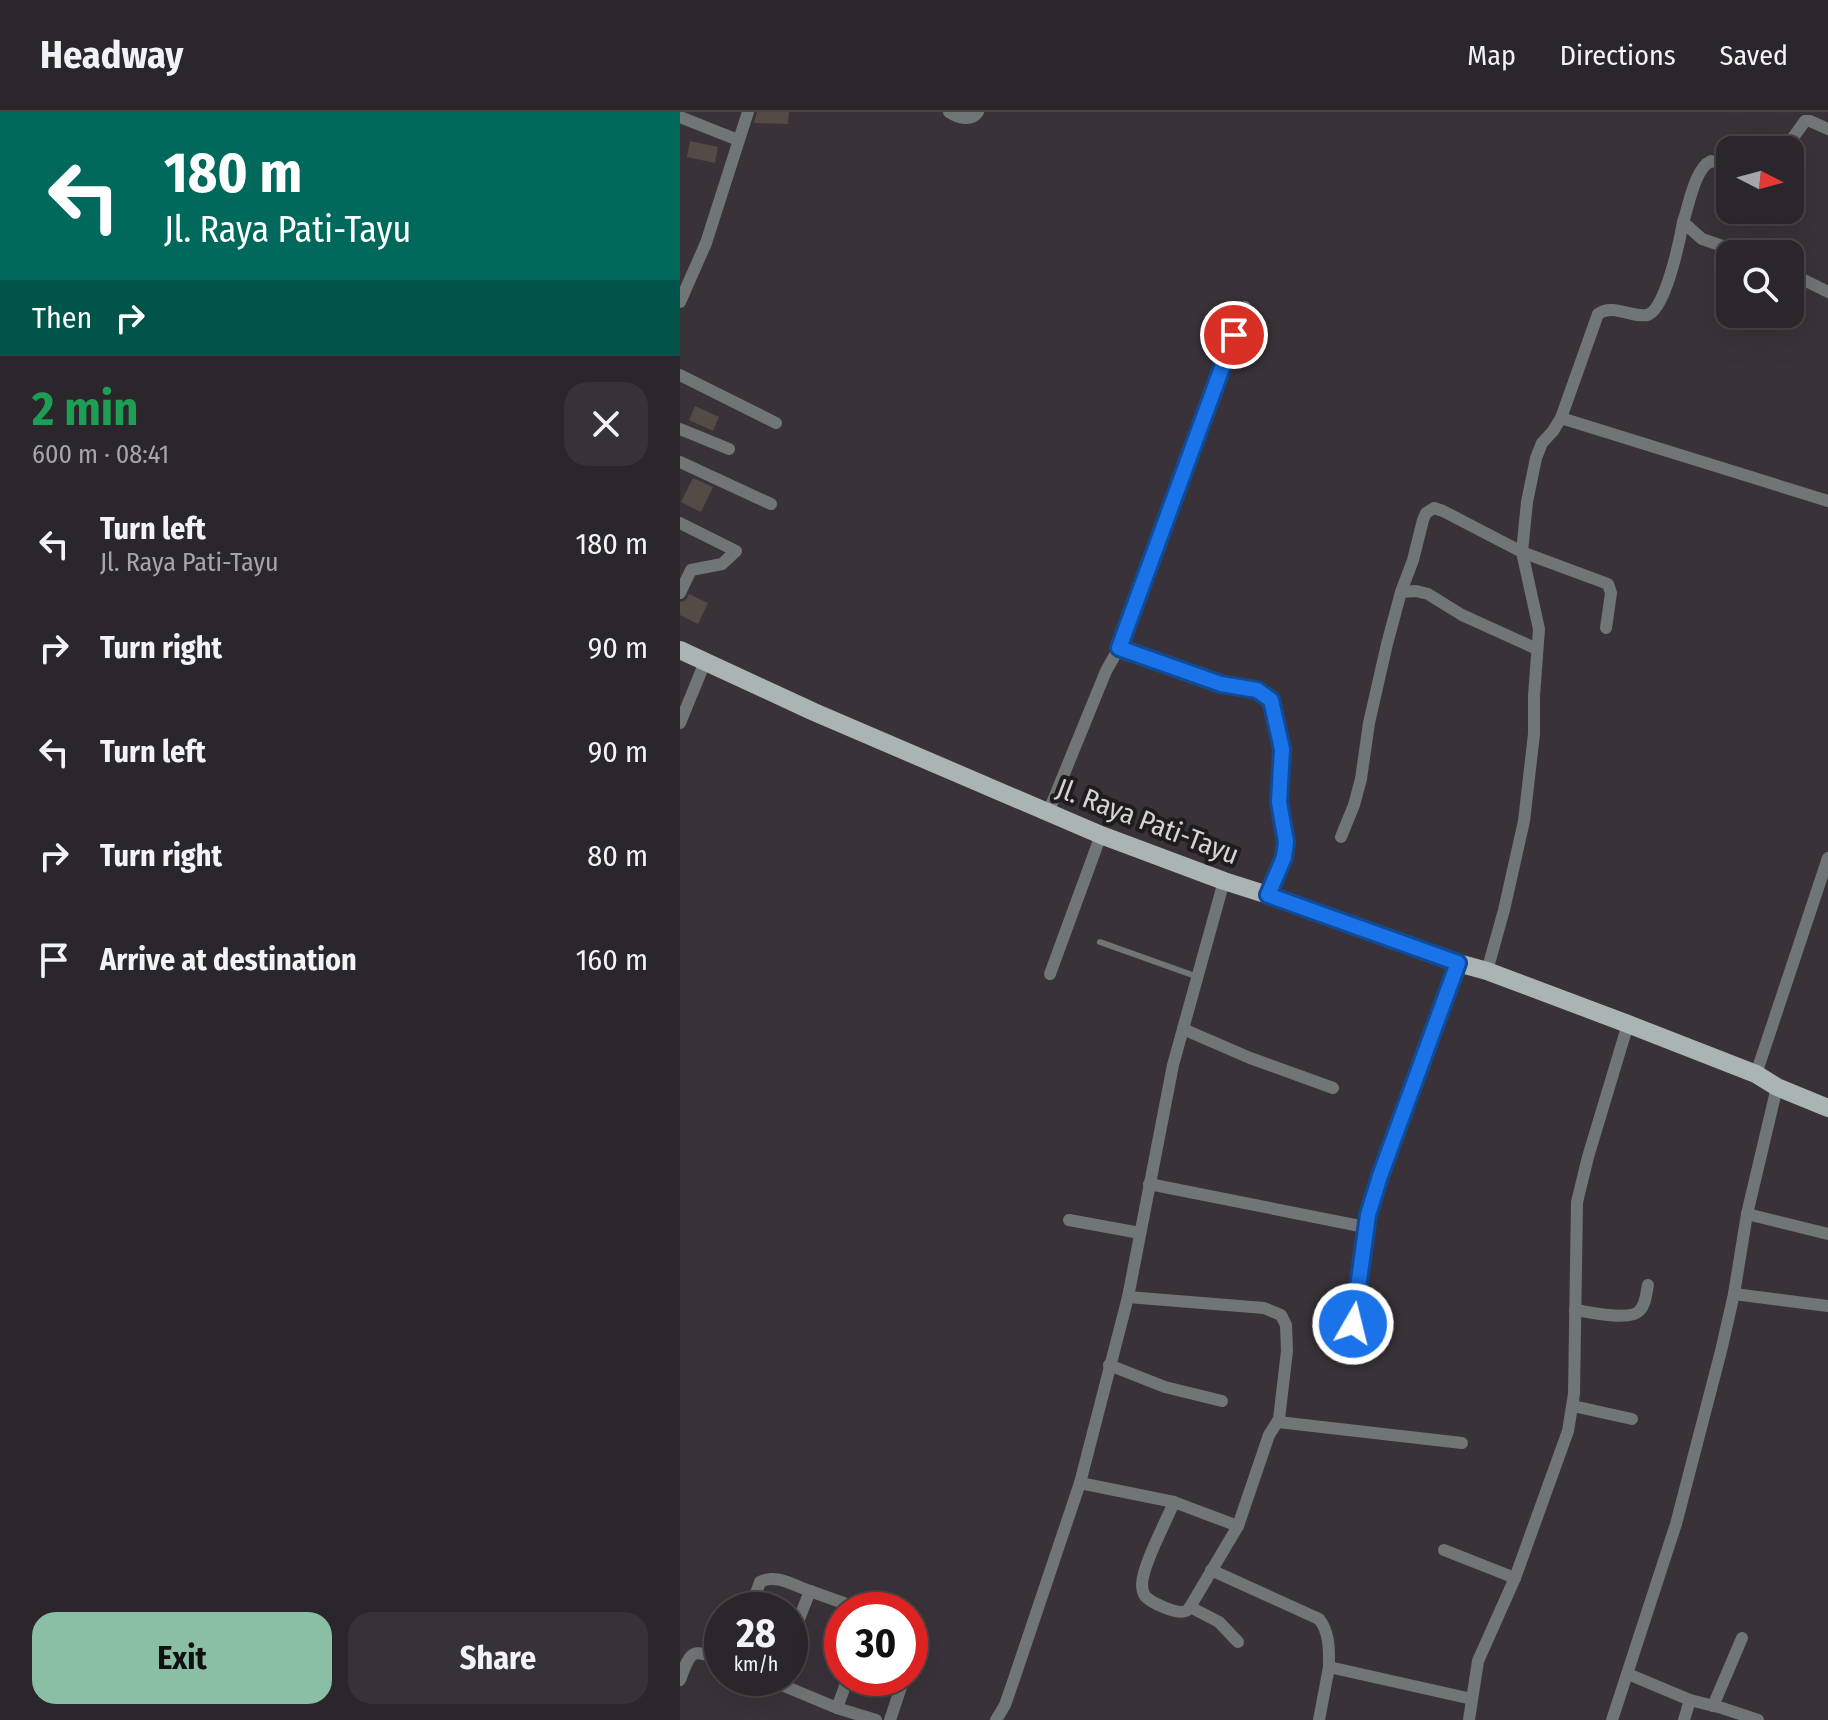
<!DOCTYPE html>
<meta charset="utf-8">
<style>
:root{--surface:#2b262b;--page:#373237;--text:#f1f3f6;--muted:#a6a5a9;--line:#474347;--accent:#8abfa5}
body{margin:0;font-family:"Fira Sans Condensed",sans-serif;background:var(--page);color:var(--text);height:100vh;display:flex;flex-direction:column;font-size:30px;white-space:nowrap}
*{box-sizing:border-box;margin:0}
p{font-size:26px;color:var(--muted)}
.icon{flex:none;width:44px;height:44px;fill:none;stroke:currentColor;stroke-width:2;stroke-linecap:round;stroke-linejoin:round}
.map{position:relative;flex:1;overflow:hidden}
.panel{display:flex;flex-direction:column;background:var(--surface);width:680px}
.panel>*{flex:none}
.guide{background:#00695c;color:#fff;overflow:hidden}
.needle{width:52px;rotate:96deg}
.controls{position:absolute;left:1036px;top:24px;display:grid;gap:16px}
.controls a{display:grid;place-items:center;width:88px;height:88px;border-radius:16px;background:var(--surface);box-shadow:0 8px 32px #0002,0 0 0 2px var(--line);font-size:40px}
.speed{position:absolute;left:24px;top:1480px;display:flex;gap:16px;font-size:40px;font-weight:700;text-align:center}
.speed>*{display:grid;place-content:center;width:104px;height:104px;border-radius:50%;background:var(--surface);box-shadow:0 8px 32px #0002,0 0 0 2px var(--line);line-height:1}
.speed small{font-size:20px;font-weight:400}
.speed .limit{border:12px solid #d22;background:#fff;color:#111}
.pin{position:absolute;display:grid;place-items:center;width:68px;height:68px;color:#fff;margin:-34px;border:4px solid #fff;border-radius:50%;box-shadow:0 2px 8px #0007}
.me{position:absolute;width:88px;margin:-44px;rotate:8deg;stroke-linejoin:round;filter:drop-shadow(0 0 6px #0008)}
.turn{display:flex;align-items:center;gap:28px;height:168px;padding:0 32px;font-size:36px}
.turn .icon{width:104px;height:104px;stroke-width:2.5}
.turn b{display:block;font-size:56px;line-height:68px}
.then{display:flex;align-items:center;height:76px;padding:0 32px;background:#0003;gap:16px;font-size:30px}
.round{display:grid;place-items:center;flex:none;width:84px;height:84px;border-radius:24px;background:var(--page)}
.overview{display:flex;align-items:center;justify-content:space-between;height:136px;padding:0 32px}
h1{font-size:48px;font-weight:700;line-height:60px;color:#1e9e55}
.cta{display:flex;gap:16px;margin-top:auto;padding:16px 32px}
.cta a{flex:1;height:92px;border-radius:24px;background:var(--accent);color:#111;font-size:32px;font-weight:700;line-height:92px;text-align:center}
.cta a+a{background:var(--page);color:var(--text)}
ul{padding:0;list-style:none}
li{display:flex;align-items:center;gap:24px;height:104px;padding:0 32px}
li div{flex:1}
li b{display:block;font-size:30px}
li em{font-style:normal}
header{display:flex;align-items:center;gap:48px;box-sizing:border-box;height:112px;padding:0 40px;background:var(--surface);border-bottom:2px solid var(--line)}
header strong{font-size:38px}
nav{display:flex;gap:44px;margin-inline-start:auto;font-size:28px}
main{display:flex;flex:1;min-height:0}
.map>svg:first-child{display:block}
.building{fill:#534b46}
.lines{fill:none;stroke-linecap:round;stroke-linejoin:round}
.lane{stroke:#707575;stroke-width:6}
.street{stroke:#707575;stroke-width:12}
.primary{stroke:#aab4b3;stroke-width:18}
.route-casing{stroke:#114b97;stroke-width:20}
.route{stroke:#1a73e8;stroke-width:14}
.labels{text-anchor:middle;stroke-width:8;stroke-linejoin:round;paint-order:stroke}
.street-label{font-size:28px;fill:#d6d2d5;stroke:#1f1c1e}
</style>
<header>
<strong>Headway</strong>
<nav><a>Map</a><a>Directions</a><a>Saved</a></nav>
</header>
<main>
<section class="panel">
<div class="guide">
<div class="turn"><svg class="icon" aria-label="left" viewBox="0 0 24 24"><path d="M17 20v-9H6M10 6l-5 5 5 5"/></svg><div><b>180 m</b>Jl. Raya Pati-Tayu</div></div>
<div class="then">Then<svg class="icon" aria-label="right" viewBox="0 0 24 24"><path d="M7 20v-9h11M14 6l5 5-5 5"/></svg></div>
</div>
<div class="overview"><div><h1>2 min</h1><p>600 m · 08:41</p></div><a class="round"><svg class="icon" aria-label="close" viewBox="0 0 24 24"><path d="M6 6l12 12M18 6L6 18"/></svg></a></div>
<ul>
<li><svg class="icon" aria-label="left" viewBox="0 0 24 24"><path d="M17 20v-9H6M10 6l-5 5 5 5"/></svg><div><b>Turn left</b><p>Jl. Raya Pati-Tayu</p></div><em>180 m</em></li>
<li><svg class="icon" aria-label="right" viewBox="0 0 24 24"><path d="M7 20v-9h11M14 6l5 5-5 5"/></svg><div><b>Turn right</b></div><em>90 m</em></li>
<li><svg class="icon" aria-label="left" viewBox="0 0 24 24"><path d="M17 20v-9H6M10 6l-5 5 5 5"/></svg><div><b>Turn left</b></div><em>90 m</em></li>
<li><svg class="icon" aria-label="right" viewBox="0 0 24 24"><path d="M7 20v-9h11M14 6l5 5-5 5"/></svg><div><b>Turn right</b></div><em>80 m</em></li>
<li><svg class="icon" aria-label="arrive" viewBox="0 0 24 24"><path d="M6 21V4h12l-3 4 3 4H6"/></svg><div><b>Arrive at destination</b></div><em>160 m</em></li>
</ul>
<div class="cta"><a>Exit</a><a>Share</a></div>
</section>
<div class="map">
<svg width="1148" height="1608" viewBox="0 0 1148 1608">
<rect width="100%" height="100%" fill="#393339"/>
<g class="building">
<path d="M77 0H109L108 12 74 11Z"/>
<path d="M10 29 38 35 35 51 7 45Z"/>
<path d="M15 294 39 305 33 319 9 308Z"/>
<path d="M13 366 33 375 21 400 1 390Z"/>
<path d="M9 482 28 491 18 512 0 503V490L6 488Z"/>
</g>
<g class="lines">
<path class="lane" d="M420 830 518 865"/>
<g class="street">
<path d="M269 0C278 6 291 10 298 0"/>
<path d="M0 5 58 28"/>
<path d="M1104 38 1125 9H1130L1148 17"/>
<path d="M1003 110C1009 93 1015 56 1031 49L1050 54"/>
<path d="M1110 161 1148 180"/>
<path d="M0 190 26 131 68 0"/>
<path d="M0 263 96 311"/>
<path d="M881 306 1148 389"/>
<path d="M0 317 49 337"/>
<path d="M0 350 91 392"/>
<path d="M0 411 56 439 42 452 11 458 0 481"/>
<path d="M721 480 733 448 743 408 746 401 754 396 763 399 842 440 928 472 931 481 926 516"/>
<path d="M439 536 541 572 577 578 591 588 602 637 599 690 606 730 604 745 588 783"/>
<path d="M0 611 25 550"/>
<path d="M368 701 426 559 439 536 565 195"/>
<path d="M661 725 674 693 681 667 689 611 707 532 721 480 736 479 748 482 782 503 857 537"/>
<path d="M807 859 824 798 844 709 854 622V584L859 517 842 440 847 390 856 346 862 331 873 319 881 306 918 202C933 191 951 206 967 203 985 200 1000 127 1003 110L1022 127 1066 142"/>
<path d="M370 862 421 723"/>
<path d="M503 917 570 946 653 976"/>
<path d="M1076 962 1148 746"/>
<path d="M469 1072 685 1115 673 1212"/>
<path d="M1067 1102 1148 1122"/>
<path d="M389 1108 460 1121"/>
<path d="M685 1115 700 1064 778 851"/>
<path d="M1054 1182 1148 1194"/>
<path d="M448 1185 584 1196 601 1203 606 1213 607 1239 599 1307 589 1323 558 1414 510 1495C509 1496 508 1498 506 1499 498 1503 471 1491 465 1484 463 1481 462 1476 462 1472 463 1452 486 1410 494 1390"/>
<path d="M895 1198C910 1200 951 1210 960 1198 966 1192 966 1181 968 1173"/>
<path d="M429 1253 485 1275 542 1289"/>
<path d="M893 1294 952 1307"/>
<path d="M598 1310 782 1331"/>
<path d="M400 1371 494 1390 558 1414"/>
<path d="M764 1438 835 1466"/>
<path d="M531 1458 639 1507C650 1521 649 1538 649 1555L792 1587"/>
<path d="M510 1495 539 1510 558 1530"/>
<path d="M70 1498 80 1470C95 1461 115 1474 130 1479"/>
<path d="M230 1519C236 1527 233 1537 230 1546"/>
<path d="M110 1530 130 1479 183 1498"/>
<path d="M948 1562 1010 1588"/>
<path d="M85 1566 157 1596 196 1608"/>
<path d="M0 1568C11 1538 11 1536 42 1548"/>
<path d="M1033 1594 1062 1526"/>
<path d="M157 1596 168 1566"/>
<path d="M210 1608 224 1566"/>
<path d="M316 1608 325 1593 334 1567 400 1371 448 1185 493 953 544 769"/>
<path d="M639 1608 649 1555"/>
<path d="M789 1608 798 1549 835 1466 888 1319 894 1282 897 1090 908 1045 948 912"/>
<path d="M932 1608 996 1412 1041 1239 1054 1182 1067 1102 1097 975"/>
<path d="M1004 1608 1010 1588 1042 1596 1078 1608"/>
</g>
<path class="primary" d="M0 538 134 600 421 723 544 769 588 783 778 851 807 859 948 912 1076 962 1097 975 1148 996"/>
</g>
<g class="lines">
<defs>
<path id="route" d="M554 223 439 536 541 572 577 578 591 588 602 637 599 690 606 730 604 745 588 783 778 851 700 1064 688 1103 673 1212"/>
</defs>
<use href="#route" class="route-casing"/>
<use href="#route" class="route"/>
</g>
<g class="labels">
<g class="street-label">
<text transform="translate(468 709) rotate(21)" y="10">Jl. Raya Pati-Tayu</text>
</g>
</g>
</svg>
<div class="controls">
<a><svg class="needle" viewBox="-14 -14 28 28"><path d="M0-13l5 13h-10z" fill="#e53935"/><path d="M0 13l5-13h-10z" fill="#a6a5a9"/></svg></a>
<a><svg class="icon" aria-label="search" viewBox="0 0 24 24"><circle cx="10" cy="10" r="6"/><path d="M15 15l6 6"/></svg></a>
</div>
<div class="speed"><div>28<small>km/h</small></div><div class="limit">30</div></div>
<div class="pin" style="left:554px;top:223px;background:#d93025"><svg class="icon" aria-label="arrive" viewBox="0 0 24 24"><path d="M6 21V4h12l-3 4 3 4H6"/></svg></div>
<svg class="me" style="left:673px;top:1212px" viewBox="-20 -20 40 40"><circle r="17" fill="#1a73e8" stroke="#fff" stroke-width="3"/><path d="M0-11L8 9 0 5-8 9z" fill="#fff"/></svg>
</div>
</main>
